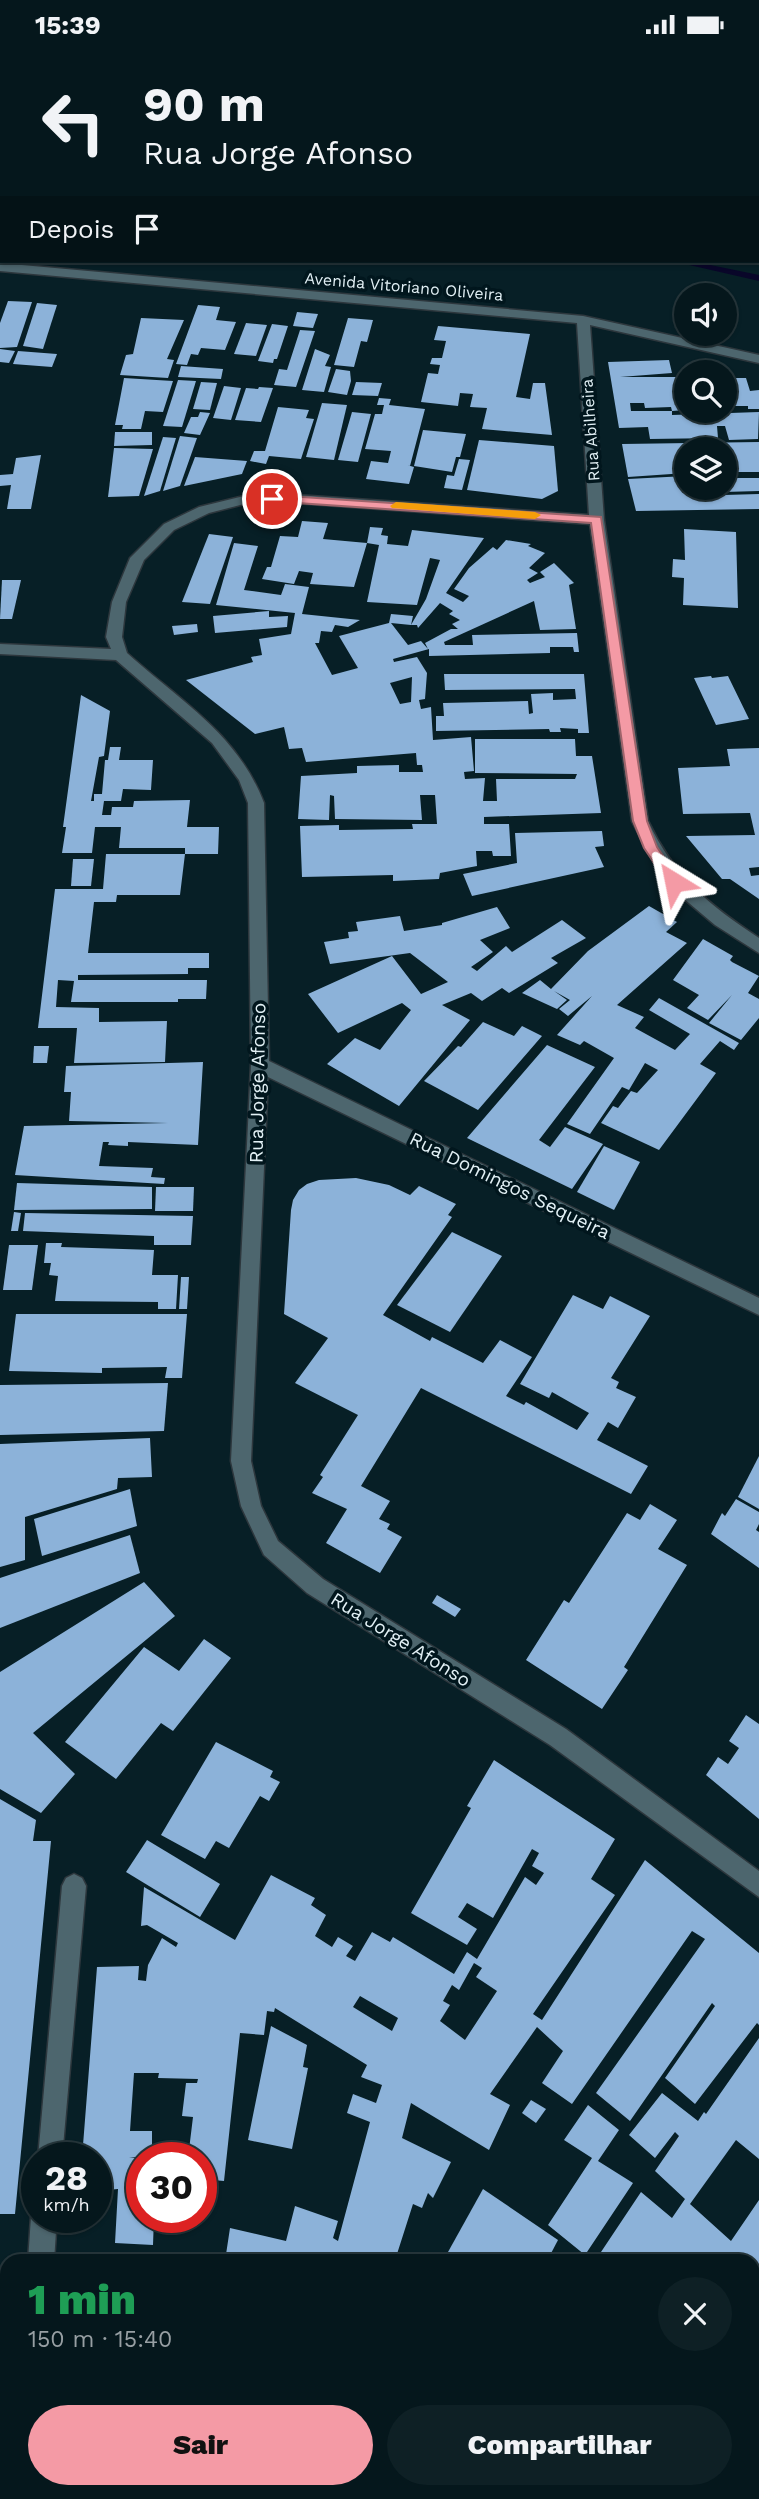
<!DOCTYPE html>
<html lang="pt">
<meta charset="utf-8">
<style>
:root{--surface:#05171c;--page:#0e2025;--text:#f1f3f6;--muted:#979fa3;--line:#26363b;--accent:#f49aa5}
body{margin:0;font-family:"Work Sans",sans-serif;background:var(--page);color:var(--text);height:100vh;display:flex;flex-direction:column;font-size:26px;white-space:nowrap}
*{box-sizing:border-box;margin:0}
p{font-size:23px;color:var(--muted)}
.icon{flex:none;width:38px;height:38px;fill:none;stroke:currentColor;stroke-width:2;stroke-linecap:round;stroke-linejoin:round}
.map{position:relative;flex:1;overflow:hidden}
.details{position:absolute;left:0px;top:2205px;width:760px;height:245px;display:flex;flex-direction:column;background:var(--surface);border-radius:21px 21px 0 0;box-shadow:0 2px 5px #0004,0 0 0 2px var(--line)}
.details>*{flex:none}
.top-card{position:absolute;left:0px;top:0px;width:760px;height:214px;box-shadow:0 2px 5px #0004,0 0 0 2px var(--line);background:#05171c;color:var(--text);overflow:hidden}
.buttons{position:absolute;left:674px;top:234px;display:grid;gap:14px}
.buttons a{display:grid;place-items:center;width:63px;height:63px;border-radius:50%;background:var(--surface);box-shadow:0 2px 5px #0004,0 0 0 2px var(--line);font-size:35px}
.speed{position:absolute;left:21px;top:2093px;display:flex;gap:14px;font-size:35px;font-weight:700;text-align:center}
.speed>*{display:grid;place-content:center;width:91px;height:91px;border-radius:50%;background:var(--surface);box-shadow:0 2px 5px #0004,0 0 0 2px var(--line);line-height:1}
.speed small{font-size:18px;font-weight:400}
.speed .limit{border:10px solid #d22;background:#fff;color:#111}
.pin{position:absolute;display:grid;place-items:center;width:60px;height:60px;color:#fff;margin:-30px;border:4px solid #fff;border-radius:50%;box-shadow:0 2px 7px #0007}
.me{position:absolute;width:77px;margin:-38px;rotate:325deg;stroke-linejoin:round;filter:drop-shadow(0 0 5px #0008)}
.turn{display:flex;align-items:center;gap:24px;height:147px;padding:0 28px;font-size:32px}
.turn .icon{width:91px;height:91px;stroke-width:2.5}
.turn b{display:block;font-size:49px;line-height:60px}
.then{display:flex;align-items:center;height:66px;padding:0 28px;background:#0003;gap:14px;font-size:26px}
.round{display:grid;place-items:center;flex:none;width:74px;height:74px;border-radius:37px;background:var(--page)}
.overview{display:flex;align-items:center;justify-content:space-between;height:119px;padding:0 28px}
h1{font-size:42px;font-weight:800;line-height:52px;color:#1e9e55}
.cta{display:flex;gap:14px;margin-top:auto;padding:14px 28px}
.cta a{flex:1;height:80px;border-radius:42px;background:var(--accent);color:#111;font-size:28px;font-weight:800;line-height:80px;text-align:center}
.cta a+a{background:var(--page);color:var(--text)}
.status{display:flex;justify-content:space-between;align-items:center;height:49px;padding:0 35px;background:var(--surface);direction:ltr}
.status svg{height:19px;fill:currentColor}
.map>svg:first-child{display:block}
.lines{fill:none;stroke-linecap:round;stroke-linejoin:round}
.stream{fill:#090629;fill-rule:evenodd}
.building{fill:#8cb2d9;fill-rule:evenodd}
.minor-casing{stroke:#2d373d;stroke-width:3}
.secondary-casing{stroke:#2d373d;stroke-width:3}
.minor{fill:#4d666e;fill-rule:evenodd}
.secondary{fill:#4d666e;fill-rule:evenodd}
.route{fill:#f49aa5;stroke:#9f646b;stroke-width:2}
.slow{fill:#f59e0b}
.labels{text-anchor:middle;stroke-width:7;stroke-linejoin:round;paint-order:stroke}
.far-street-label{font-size:16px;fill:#e2f0f5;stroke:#01161d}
.street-label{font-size:19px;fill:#e2f0f5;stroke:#01161d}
</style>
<div class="status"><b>15:39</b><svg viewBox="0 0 49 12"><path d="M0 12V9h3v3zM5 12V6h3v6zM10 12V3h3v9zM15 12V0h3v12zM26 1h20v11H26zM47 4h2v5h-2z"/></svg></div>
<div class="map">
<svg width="759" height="2450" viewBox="0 0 759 2450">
<rect width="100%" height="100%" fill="#071f26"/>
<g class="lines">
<g class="stream">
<rect x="0" y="183" width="2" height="7"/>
<path d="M672 212H691L759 226V232Z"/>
</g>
</g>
<g class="building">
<path d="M8 252 32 253 17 298 0 299V274Z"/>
<path d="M37 254 57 256 43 300 23 297Z"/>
<path d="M198 256 220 258 216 271 236 273 225 301 201 299 198 306 191 305 187 316 176 315Z"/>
<path d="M297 263 318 265 313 279 293 277Z"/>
<path d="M141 269 184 271 167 310 174 311 168 329 120 326 126 306 133 305Z"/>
<path d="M348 269 373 271 367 293 361 292 354 318 334 316Z"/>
<path d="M246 274 267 276 256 307 234 305Z"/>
<path d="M272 275 288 277 277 310H274L273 314 258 312Z"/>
<path d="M438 277 530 285 516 348 530 350 533 334H545L552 386 482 380 487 359 470 358 473 345 460 344 458 357 421 353 428 324 438 325 440 316 430 315 432 309H442L446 292 434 291Z"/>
<path d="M300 281 315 282 296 338 274 336 279 320 287 321Z"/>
<path d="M0 300 15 302 9 314 0 313Z"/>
<path d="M315 300 330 306 325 317 331 318 324 343 302 341Z"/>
<path d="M18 302 57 305 52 318 13 315Z"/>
<path d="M669 311 672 324 620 328H686V361L672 362V366L759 363 758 390 729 391 725 377H717L718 389 650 390 648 378 619 379 608 313ZM630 354H644L645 359 671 358 672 362H631Z"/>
<path d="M181 317 223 320 221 330 178 328Z"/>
<path d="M336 320 350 322 351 332 347 346 328 343Z"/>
<path d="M124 329 173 332 163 363 145 362 141 380H122L123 376H115Z"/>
<path d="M724 329H746L750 342 759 341V360H748V357H724Z"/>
<path d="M178 331 196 332 182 378 163 377Z"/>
<path d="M201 333 217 334 210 361 193 360Z"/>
<path d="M356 333 382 334 378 347 352 346Z"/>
<path d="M224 337 241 339 231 371 213 369Z"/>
<path d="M259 338 273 339 261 373 235 371 246 339 258 340Z"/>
<path d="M379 349 391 350 389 356 425 360 410 417 407 416 414 418 409 435 366 430 371 412 388 414 391 402 365 400 375 365H382L384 356H377Z"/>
<path d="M322 354 347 356 334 411 306 408Z"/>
<path d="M278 358 309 361 306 369 314 370 301 410 269 407 266 415 250 412 254 402H265Z"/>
<path d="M200 363 210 364 200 386 184 384 191 368H198Z"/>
<path d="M352 363 371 365 358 413 338 411Z"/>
<path d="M423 381 466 385 460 408H456L452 423 414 417Z"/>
<path d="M115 383H152V396L114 397Z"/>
<path d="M180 387 197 389 180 437 163 442Z"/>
<path d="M163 388 176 389 160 442 144 447Z"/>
<path d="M479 391 554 397 558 442 542 450 467 441Z"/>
<path d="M759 393V423H724V401H686V424L628 428 622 395Z"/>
<path d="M114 399 153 400 139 447 108 448Z"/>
<path d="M41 406 31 460H7L11 436 0 437V426L13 425 16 409Z"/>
<path d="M195 408 247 412 242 425 184 437Z"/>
<path d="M459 410 470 411 462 441 444 439 447 426 454 427Z"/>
<path d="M686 427V439H724V429H759V442L689 444V447L759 445V460L636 462 628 430Z"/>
<path d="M302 472 328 474 323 490 367 494 354 538 310 535 313 524 299 522 294 535 262 530 267 518H271L280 487 298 488Z"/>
<path d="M370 478 383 479 381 486 388 487 387 495 408 497 412 481 484 489 446 544 463 553 469 547 454 540 469 519 493 498 497 501 506 491 531 495 528 497 545 504 529 519 538 524 527 531 530 534 545 528 540 523 554 514 574 534 569 536 576 580 540 581 534 552 444 593 445 596H473L472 586 577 584 579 603H574L573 598H550V604L429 607V600L393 610 394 613 417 608 427 624 425 650 419 651 421 660 431 658 433 691 471 688 474 722 464 723 465 730 485 729 483 752H497L496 730H575L577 725 475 724V690H575L576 707H592L601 764 484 768V775H509L511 807H493L492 802H476L477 817 440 824 439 830 393 832V826L302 828 300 777 339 776V781L413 780 412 775H437L435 746H420L422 771 335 770 334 747 330 746 329 771 298 770 301 727 357 724V717L399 716V723H423L422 716H417L416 704 306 713 302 699 289 700 284 678 255 685 186 631 253 613 251 608 262 606 259 590 291 585 295 564 216 556 234 494 258 497 244 541 281 546 285 535 309 538 302 565 360 571 348 578 335 576 332 583 321 582 319 594H315L332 626 358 619 339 587 389 574 391 565 413 567 411 576 391 574 408 596 421 592 428 600 425 594 451 580H458L452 575 460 571 449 565 453 562 440 554 418 579 417 576H411L426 550 440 511 430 509 417 556 367 553 379 496 367 494ZM412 628 411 653 400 655 390 634Z"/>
<path d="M684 480 736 483 738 559 683 556 684 529 672 528 673 510 685 511Z"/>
<path d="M209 485 233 488 210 555 182 553Z"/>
<path d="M2 531H21L12 570H0Z"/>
<path d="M269 562V568L288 567 287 578 215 584 213 567Z"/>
<path d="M197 575 198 583 174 586 172 577Z"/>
<path d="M444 625H584L589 684H578V680L560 679 561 683H550L549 680 436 682V667H444L443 654 528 652 529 665 533 664 531 645 553 644V651L576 650 575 640 445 641Z"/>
<path d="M711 627 712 629 728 627 749 670 716 676 694 629Z"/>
<path d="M81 646 110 662 104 707 99 708 91 752H94V745H102L105 711H108L110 698H121L119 711H153L151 741 123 740 121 752H104L102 766H111L112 758H133L134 752 190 751 187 778H219L218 805H185V799H119L121 778H95L92 804H62L66 778H63Z"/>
<path d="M759 699V818L749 819 751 827 759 826V850L730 830H722L686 787 755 786 750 764 683 765 678 719 730 717 727 700Z"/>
<path d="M602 782 604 797 595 798 604 818 472 847 463 825 517 814 515 784Z"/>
<path d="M106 805H185L180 846H117L116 853H94L88 904H209V919H188V925L78 926V931H207L206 950H178V953H71L74 932 58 931 56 958 99 959V973L167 972 165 1013 74 1014 77 979H38L55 840H103Z"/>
<path d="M73 810H94L91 837H71Z"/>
<path d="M649 857 677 873 666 883 687 894 617 956 644 968 635 979 675 1001 690 985 649 961 659 949 739 994 734 1001 720 992 700 1015 716 1024 659 1101 601 1074 613 1057 618 1059 631 1042 637 1044 658 1021 645 1014 629 1041 622 1038 590 1085 567 1075 614 1009 584 992 580 996 557 986 592 947 568 967 559 960 570 951 554 942 567 951 557 960 522 944 540 931 551 940 588 902Z"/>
<path d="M497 858 510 879 480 891 493 903 471 918 477 922 506 897 512 903 562 871 586 889 551 909 558 914 509 944 502 939 482 952 471 944 442 956 470 971 399 1057 327 1015 355 989 380 1001 411 961 402 954 338 984 308 945 392 907 421 945 448 933 410 904 330 915 324 893 349 889 348 883 358 882 356 873 400 867 404 882 442 876V874Z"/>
<path d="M703 890 733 907 730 911 732 913 759 927 748 944 759 950V969L741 991 709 974 732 946 708 971 687 959 699 946 673 931Z"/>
<path d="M483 973 514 987 522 977 542 987 478 1061 424 1032 458 997 461 998Z"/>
<path d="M547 996 595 1018 539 1091 550 1098 565 1078 603 1095 572 1140 467 1089Z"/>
<path d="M34 997H49L47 1014H33Z"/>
<path d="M203 1013 198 1096 128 1093V1097L108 1096 109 1093H103L99 1117 153 1119 151 1128 165 1129 164 1135 15 1126 24 1077 168 1074 69 1072 71 1043H64L66 1017Z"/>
<path d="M604 1097 640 1113 614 1161 577 1143Z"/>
<path d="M356 1129 389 1136 410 1146 419 1137 456 1155 448 1166 452 1168 383 1266 430 1292 432 1288 483 1314 500 1291 532 1308 506 1347 524 1356 526 1353 577 1381 589 1364 552 1343 549 1349 520 1335 573 1246 603 1260 610 1247 650 1267 611 1329 619 1333 616 1339 636 1348 618 1379 608 1373 597 1391 648 1417 631 1445 421 1339 361 1437 390 1452 379 1470 390 1475 387 1480 402 1488 380 1524 326 1494 347 1460 312 1444 323 1428 320 1426 358 1366 295 1334 328 1289 284 1265 291 1161 293 1151 299 1141 307 1135 319 1131Z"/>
<path d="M17 1134 152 1138V1160L14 1161Z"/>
<path d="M156 1138H194L193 1162H155Z"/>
<path d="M14 1163 21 1164 18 1182H11Z"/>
<path d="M25 1164 193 1167 191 1196H154V1187L23 1182Z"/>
<path d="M452 1183 502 1207 450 1283 397 1256Z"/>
<path d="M46 1194H62L61 1198 154 1201 152 1226H178L176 1260H158V1253L55 1252 58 1227 49 1226 51 1214H44Z"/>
<path d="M9 1196H38L32 1241H3Z"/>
<path d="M181 1228H189L187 1260H179Z"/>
<path d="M16 1265H187L182 1329H165L167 1318 102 1319V1324L9 1322Z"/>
<path d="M168 1334 164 1382 0 1386V1336Z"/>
<path d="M150 1389 152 1428 118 1429 117 1440 25 1468V1511L0 1518V1395Z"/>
<path d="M759 1407V1460L738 1448Z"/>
<path d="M130 1440 137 1477 42 1507 34 1470Z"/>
<path d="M736 1450 759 1463V1475L756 1481 759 1483V1519L711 1485 722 1464 725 1467Z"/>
<path d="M650 1455 677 1471 658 1500 687 1516 624 1618 628 1621 602 1660 526 1611 564 1551 569 1554 627 1464 640 1471Z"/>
<path d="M130 1486 140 1524 0 1579V1529Z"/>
<path d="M144 1533 175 1567 33 1684 75 1725 41 1764 0 1740V1623Z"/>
<path d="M437 1546 461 1560 455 1568 432 1554Z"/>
<path d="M204 1590 231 1609 173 1682 161 1674 116 1730 65 1693 144 1598 179 1622Z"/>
<path d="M746 1666 759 1675V1770L706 1726 718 1708 728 1715 739 1699 729 1692Z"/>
<path d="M216 1693 273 1722 270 1728 280 1733 269 1752 260 1747 229 1799 216 1792 205 1810 161 1786Z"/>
<path d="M494 1711 615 1790 591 1830 615 1846 533 1965 542 1971 645 1811 759 1904V1976L757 1974 695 2055 665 2029 715 1957 712 1954 630 2072 596 2044 705 1890 692 1882 572 2055 542 2034 563 2002 537 1978 490 2045 510 2056 489 2101 411 2054 402 2089 451 2113 433 2149 428 2144 422 2159 413 2155 397 2205 404 2209 403 2212H225L230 2179 286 2192 295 2157 338 2172 333 2189 338 2192 370 2073 347 2064 353 2045 376 2054 382 2036 361 2028 367 2016 275 1959 274 1963 267 1962 264 1986 240 1984 224 2132 201 2130V2109H188L193 2068 182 2067 186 2034H197L198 2030 158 2029 159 2024H134L130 2082H152V2106L129 2109H142V2168H154L153 2196 115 2194 118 2140 96 2142V2109H82L97 1918 139 1917 138 1931 146 1932 148 1916 162 1889 176 1898 178 1894 147 1876 141 1877 144 1838 235 1891 271 1826 315 1849 311 1856 326 1866 315 1887 332 1898 338 1888 353 1897 346 1907 355 1912 372 1883 390 1893 393 1888 454 1925 467 1903 477 1910 525 1828 536 1836 544 1824 532 1817 539 1804 532 1800 493 1869 467 1854 458 1868 477 1880 467 1896 411 1864 471 1759 467 1757ZM474 1914 482 1919 476 1928 497 1942 465 1991 440 1972 450 1956 443 1952 452 1936 459 1941ZM360 1947 398 1969 392 1982 353 1958Z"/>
<path d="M0 1750 36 1771 33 1792H51L15 2165H0Z"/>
<path d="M147 1791 220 1835 200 1868 126 1823Z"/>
<path d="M271 1977 307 1996 303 2018 308 2019 292 2100 248 2091Z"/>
<path d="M759 1989V2110L736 2091 690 2155 731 2192 759 2151V2226L752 2236V2212H595L641 2143 672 2169 685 2150 655 2122 679 2087 675 2083 655 2109 629 2086 662 2044 698 2072 704 2063 706 2065Z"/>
<path d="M531 2051 546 2060 536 2074 522 2064Z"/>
<path d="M588 2056 619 2081 598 2112 633 2134 585 2206 548 2176 592 2109 564 2091Z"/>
<path d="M483 2140 558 2191 547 2212H443Z"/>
<path d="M759 2243V2367L752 2361V2244L756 2248Z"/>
<path d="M752 2405 759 2411V2450H616L609 2443H752Z"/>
<path d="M7 2422V2443H93L92 2450H4V2447L0 2445Z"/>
<path d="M107 2443H232L230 2450H106Z"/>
</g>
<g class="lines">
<defs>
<g id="minor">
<path d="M758 163 759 164V172L758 171Z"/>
<path d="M0 214 583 267 759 306V314L590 276 604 471 648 772C674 828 709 856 759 889V904L715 876 683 849 656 818 632 772 590 475 296 454H248L209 464 174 481 144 511 126 553 122 588 127 604C180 652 237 684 264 754L269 1012 759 1249V1266L268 1028 251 1412 261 1457 278 1492 323 1530 566 1680 759 1822V1848L550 1696 307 1544 264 1506 241 1457 231 1412 251 1016 248 754 239 731 212 694 116 611 0 605V595L111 600 106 588 112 553 130 509 164 475 199 458 248 446H296L589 466 577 274 0 222Z"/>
<path d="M74 1825 82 1829 86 1837 62 2109H38L62 1837 66 1829Z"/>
<path d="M37 2158V2168H57L54 2212H28L31 2168Z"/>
<path d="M7 2319V2345L0 2346V2320Z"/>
<path d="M443 2443H476L479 2450H446Z"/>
</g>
<g id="secondary">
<rect x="0" y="27" width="2" height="6"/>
<rect x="0" y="40" width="2" height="8"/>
<path d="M759 47V55H758V48Z"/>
<path d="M759 61V69H758V62Z"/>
</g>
</defs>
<use href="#minor" class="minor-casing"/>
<use href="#secondary" class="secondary-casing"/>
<use href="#minor" class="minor"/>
<use href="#secondary" class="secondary"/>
</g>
<path class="route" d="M272 446 601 468 647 772 657 798 681 833 679 836H669L644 799 633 772 591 474 268 452V447Z"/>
<path class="slow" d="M396 453 535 463 541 466 535 470 392 459 390 457Z"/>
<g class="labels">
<g class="far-street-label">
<text transform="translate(404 237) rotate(5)" y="6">Avenida Vitoriano Oliveira</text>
<text transform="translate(590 381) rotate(-94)" y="6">Rua Abilheira</text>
</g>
<g class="street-label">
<text transform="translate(257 1034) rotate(-89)" y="7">Rua Jorge Afonso</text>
<text transform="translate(510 1136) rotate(26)" y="7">Rua Domingos Sequeira</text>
<text transform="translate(401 1590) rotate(32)" y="7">Rua Jorge Afonso</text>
</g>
</g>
</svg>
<div class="buttons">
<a><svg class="icon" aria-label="sound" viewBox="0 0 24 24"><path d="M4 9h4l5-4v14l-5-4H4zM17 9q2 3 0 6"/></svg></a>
<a><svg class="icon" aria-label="search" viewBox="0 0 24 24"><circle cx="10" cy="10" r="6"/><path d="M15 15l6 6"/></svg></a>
<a><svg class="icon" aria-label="layers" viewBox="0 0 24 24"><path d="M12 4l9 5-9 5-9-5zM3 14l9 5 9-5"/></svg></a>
</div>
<div class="speed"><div>28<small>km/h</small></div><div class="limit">30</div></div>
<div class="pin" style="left:272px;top:450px;background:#d93025"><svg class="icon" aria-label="arrive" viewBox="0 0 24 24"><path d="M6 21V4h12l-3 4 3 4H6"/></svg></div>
<svg class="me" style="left:674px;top:833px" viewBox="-20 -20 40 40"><path d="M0-17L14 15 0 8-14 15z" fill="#f49aa5" stroke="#fff" stroke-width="4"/></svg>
<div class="top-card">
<div class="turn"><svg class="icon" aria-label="left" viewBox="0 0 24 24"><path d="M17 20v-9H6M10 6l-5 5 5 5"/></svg><div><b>90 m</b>Rua Jorge Afonso</div></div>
<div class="then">Depois<svg class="icon" aria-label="arrive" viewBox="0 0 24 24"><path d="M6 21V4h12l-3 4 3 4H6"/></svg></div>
</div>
<section class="details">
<div class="overview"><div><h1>1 min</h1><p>150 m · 15:40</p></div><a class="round"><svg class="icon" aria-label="close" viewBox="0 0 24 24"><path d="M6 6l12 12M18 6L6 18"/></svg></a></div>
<div class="cta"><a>Sair</a><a>Compartilhar</a></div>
</section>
</div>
